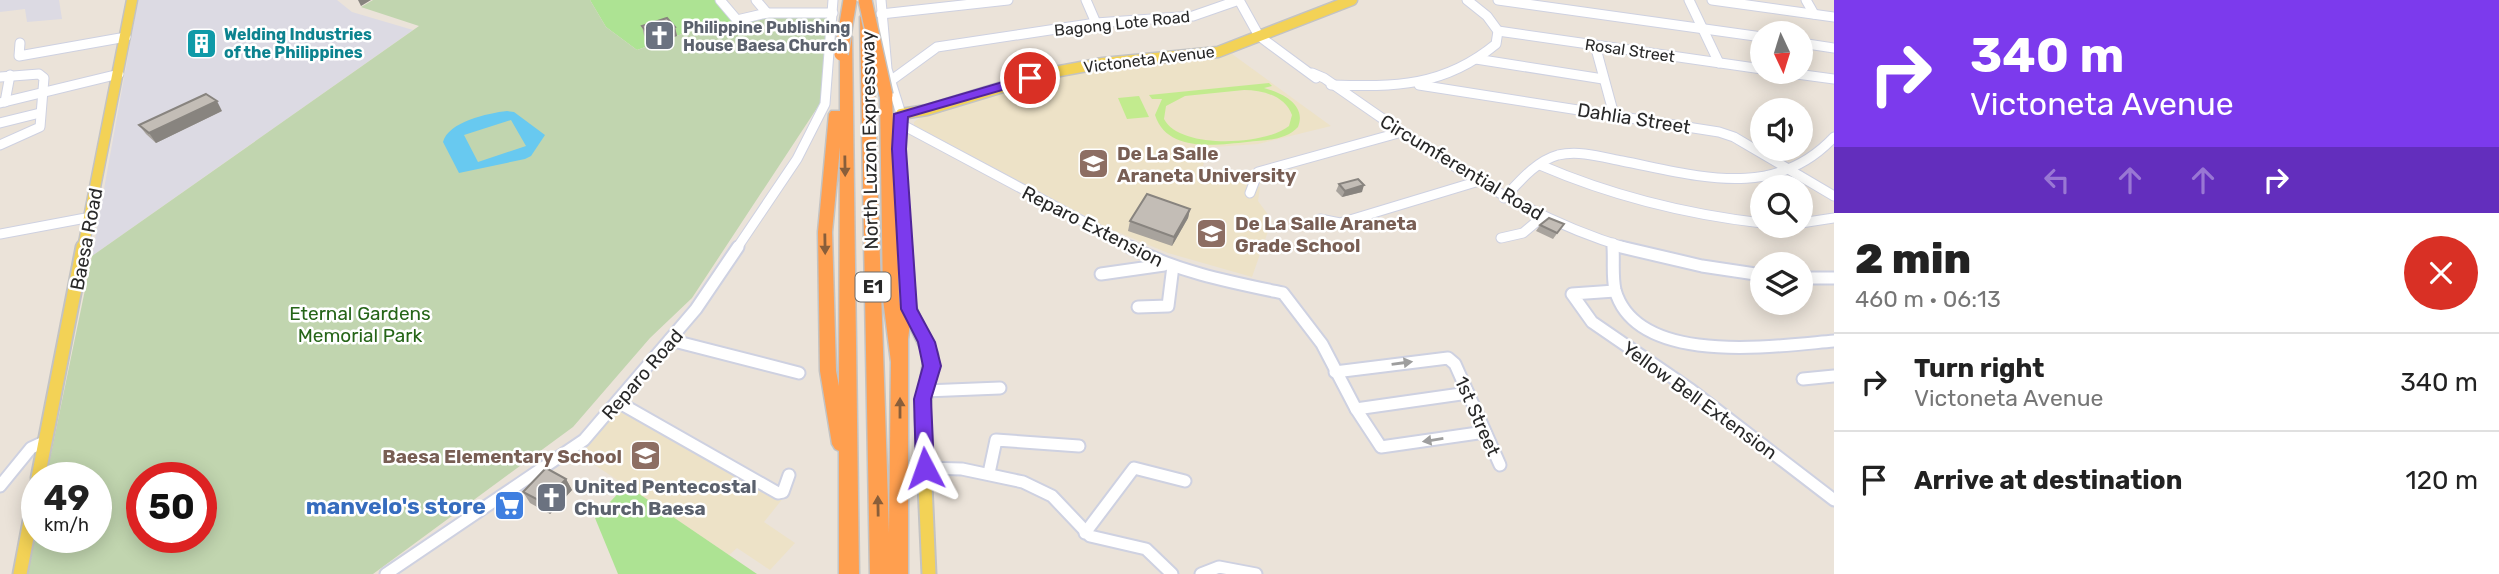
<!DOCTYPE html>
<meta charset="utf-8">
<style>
:root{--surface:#fff;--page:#f6f6f6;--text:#222;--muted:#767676;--line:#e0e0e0}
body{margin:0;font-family:Rubik,sans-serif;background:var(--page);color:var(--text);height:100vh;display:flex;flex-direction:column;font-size:26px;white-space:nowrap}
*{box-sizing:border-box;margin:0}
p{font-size:23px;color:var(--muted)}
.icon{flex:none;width:38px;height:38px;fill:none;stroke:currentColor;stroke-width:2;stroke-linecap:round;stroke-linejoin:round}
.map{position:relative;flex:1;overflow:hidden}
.drawer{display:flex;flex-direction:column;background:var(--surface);width:665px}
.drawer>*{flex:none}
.banner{background:#7c3aed;color:#fff;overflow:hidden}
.needle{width:46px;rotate:176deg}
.buttons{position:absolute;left:1750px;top:21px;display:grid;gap:14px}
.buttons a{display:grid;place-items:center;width:63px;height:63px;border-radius:50%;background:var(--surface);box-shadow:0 4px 18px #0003;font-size:35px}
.speed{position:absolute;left:21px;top:462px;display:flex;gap:14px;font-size:35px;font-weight:700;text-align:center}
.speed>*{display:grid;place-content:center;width:91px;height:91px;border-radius:50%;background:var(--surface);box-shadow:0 4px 18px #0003;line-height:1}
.speed small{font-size:18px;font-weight:400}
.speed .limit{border:10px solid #d22;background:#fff;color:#111}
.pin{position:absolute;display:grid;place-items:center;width:60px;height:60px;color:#fff;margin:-30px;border:4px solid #fff;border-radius:50%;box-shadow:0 2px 7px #0007}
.me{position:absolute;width:77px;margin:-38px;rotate:356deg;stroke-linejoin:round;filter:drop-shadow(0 0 5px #0008)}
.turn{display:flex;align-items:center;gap:24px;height:147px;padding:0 21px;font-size:32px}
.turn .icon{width:91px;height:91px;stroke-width:2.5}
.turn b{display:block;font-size:49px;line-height:60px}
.lanes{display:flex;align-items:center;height:66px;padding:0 21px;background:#0003;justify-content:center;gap:35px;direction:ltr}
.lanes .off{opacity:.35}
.round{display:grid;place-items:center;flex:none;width:74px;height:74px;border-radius:37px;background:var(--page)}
.headline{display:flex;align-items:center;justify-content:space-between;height:119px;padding:0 21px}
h1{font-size:42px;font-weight:800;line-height:52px}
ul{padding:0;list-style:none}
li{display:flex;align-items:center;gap:21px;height:98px;padding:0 21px;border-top:2px solid var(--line)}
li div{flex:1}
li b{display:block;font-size:26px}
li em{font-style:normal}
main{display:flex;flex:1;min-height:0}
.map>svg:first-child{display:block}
.industrial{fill:#dcdae3}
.education{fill:#ede2c7}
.green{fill:#ade393}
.cemetery{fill:#c1d5af;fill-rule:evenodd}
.pitch{fill:#c2eb8e;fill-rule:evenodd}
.water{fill:#68c9f0;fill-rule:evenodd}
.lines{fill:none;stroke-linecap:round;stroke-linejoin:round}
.minor-far1-casing{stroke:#ced1e1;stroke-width:11}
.minor-casing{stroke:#ced1e1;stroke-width:15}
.major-far1-casing{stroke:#c3c3c3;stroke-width:13}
.major-casing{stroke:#c3c3c3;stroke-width:17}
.highway-casing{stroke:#c3c3c3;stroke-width:3}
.minor-far1{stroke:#fff;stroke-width:9}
.minor{stroke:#fff;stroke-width:11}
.major-far1{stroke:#f3d256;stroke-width:10}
.major{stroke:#f3d256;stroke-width:13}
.highway{fill:#ff9f4f;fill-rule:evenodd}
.highway-bridge-casing{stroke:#c3c3c3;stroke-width:16;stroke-linecap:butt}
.highway-bridge{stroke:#ff9f4f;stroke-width:13}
.wall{fill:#a8a39d}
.shaded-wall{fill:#88847f}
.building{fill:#c3bdb6;stroke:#88847f;stroke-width:2}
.oneway{fill:#895e3a}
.oneway2{fill:#9e9e9e}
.route{fill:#7c3aed;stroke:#51269a;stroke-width:2}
.labels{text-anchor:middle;stroke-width:5;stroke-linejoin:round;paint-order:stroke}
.far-street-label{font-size:16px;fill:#282828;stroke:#fff}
.far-worship-label{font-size:16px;font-weight:bold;fill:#5b616d;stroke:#fff;text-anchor:start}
.far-culture-label{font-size:16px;font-weight:bold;fill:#0d838f;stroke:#fff;text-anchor:start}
.shield{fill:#fff;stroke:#686868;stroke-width:2}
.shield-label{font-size:18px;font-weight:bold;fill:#282828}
.street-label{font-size:19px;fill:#282828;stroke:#fff}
.education-label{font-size:19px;font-weight:bold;fill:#785e54;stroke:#fff;text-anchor:start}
.park-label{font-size:19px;fill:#266518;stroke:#fff}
.worship-label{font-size:19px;font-weight:bold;fill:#5b616d;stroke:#fff;text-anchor:start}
.near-shop-label{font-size:23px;font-weight:bold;fill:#366cbe;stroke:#fff;text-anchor:end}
</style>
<main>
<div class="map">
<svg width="1834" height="574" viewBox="0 0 1834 574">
<rect width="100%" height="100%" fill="#ebe3d9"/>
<g class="industrial">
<path d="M0 0H59L62 19 27 22 25 9 0 12Z"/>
<path d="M138 0H337L352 12 413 30 92 256Z"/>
</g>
<g class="education">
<path d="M1232 54 1331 126 1258 144 1198 148 1196 155 1206 157 1201 172 1260 187 1258 201 1272 220 1252 277 1168 253 1108 228 914 126V122L921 117 996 93 1070 74Z"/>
<path d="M618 406 784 497 764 522 795 543 770 570 737 548 729 555 574 451Z"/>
</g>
<g class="green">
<path d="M590 0H718L735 21 685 33 637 50 606 27Z"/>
<path d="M626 485 757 574H618L595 518Z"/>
</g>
<path class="cemetery" d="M373 0H590L606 27 637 50 685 33 751 17 828 14 821 102 692 298 650 338 573 427 373 574H28L37 527V537H96V478H46L92 256 419 26 361 7ZM142 478H201V537H142Z"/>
<g class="pitch">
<path d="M1269 83 1272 86 1264 88C1282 93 1307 105 1298 127 1285 141 1264 140 1247 142 1217 145 1167 153 1155 115L1162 99H1152L1149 95ZM1244 90C1263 90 1285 96 1292 115L1289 126C1266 145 1180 150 1164 119L1166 106 1185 96Z"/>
<path d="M1139 96 1149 117 1127 119 1118 98Z"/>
</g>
<path class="water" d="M507 111 514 112 545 135 531 156 525 159 459 173 443 142C448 122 488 113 507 111ZM511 120 526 146 478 162 464 135Z"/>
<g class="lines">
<defs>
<g id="minor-far1">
<path d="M720 0 737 20 767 13H833"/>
<path d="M756 0 767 13"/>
<path d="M881 0 887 69 901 114"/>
<path d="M1086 0 1096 23"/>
<path d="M1239 0 1259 36 1316 78"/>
<path d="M1498 0 1762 37"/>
<path d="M1689 0 1719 63"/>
<path d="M1712 0 1834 17"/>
<path d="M1806 0 1814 14"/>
<path d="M881 14 1008 0"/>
<path d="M1498 31 1762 69"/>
<path d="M20 43 19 56 126 37"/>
<path d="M1801 43 1834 48"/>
<path d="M1595 45 1614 115"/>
<path d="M1476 59 1603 79"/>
<path d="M1782 72 1834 79"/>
<path d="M1312 73 1324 78C1421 145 1513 214 1627 248"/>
<path d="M0 77 39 74 44 78 40 127 0 145"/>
<path d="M889 82 937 47 1096 23 1193 16 1239 0"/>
<path d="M1331 85C1395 87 1444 87 1496 44L1498 31 1487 16 1467 0"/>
<path d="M1419 85 1719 132 1734 137 1834 196"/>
<path d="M5 102 10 75"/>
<path d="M0 103 119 74"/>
<path d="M0 123 40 113"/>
<path d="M899 123 1133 248"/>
<path d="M1540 165C1612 196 1684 214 1762 223"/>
<path d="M1250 193 1258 172 1402 132"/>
<path d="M1504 198C1519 182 1536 161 1558 155 1579 150 1602 157 1622 161 1699 176 1774 201 1834 137"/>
<path d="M1320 219 1340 223 1479 181"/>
<path d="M1801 223 1834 218"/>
<path d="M0 234 91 217"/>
<path d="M1501 238 1523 233 1542 217"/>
<path d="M1613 243V248"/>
<path d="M737 248 797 159 825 104 833 0"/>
</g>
<g id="minor">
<path d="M1130 247C1178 272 1230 282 1283 293L1322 344 1356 409 1381 447 1485 432"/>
<path d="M1613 247C1614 261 1612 276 1615 290 1637 367 1774 346 1834 341"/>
<path d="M1621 247 1702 266 1762 275"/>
<path d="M1101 274 1164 265"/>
<path d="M1801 278H1834"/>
<path d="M1615 291 1572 294 1592 322 1691 390 1834 500"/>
<path d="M1138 307 1168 306 1173 266"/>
<path d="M670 340 799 373"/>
<path d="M1335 372 1448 358 1455 364 1500 465"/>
<path d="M1803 379 1834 376"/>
<path d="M925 391 1000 388"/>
<path d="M618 402 778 493 783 492 789 475"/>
<path d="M1356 409 1468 393"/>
<path d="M925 468 962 469 1023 482 1052 496 1090 536 1146 549 1172 574"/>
<path d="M989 473 996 440 1079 446"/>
<path d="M0 486 31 448 44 442"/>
<path d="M1085 533 1134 468 1185 481"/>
<path d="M386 574 584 440 696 309 738 247"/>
<path d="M1201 574 1219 567 1256 574"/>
</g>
<g id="major-far1">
<path d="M83 248 132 0"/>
<path d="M905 248 899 149 901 114 927 110 1049 73 1103 63 1218 52 1352 0"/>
</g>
<g id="major">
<path d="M905 247 909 309 931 355 922 417 929 574"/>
<path d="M38 478 83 247"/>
<path d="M20 574 37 484"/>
</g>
<g id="highway">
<path d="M866 13 872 17 889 533 891 362 883 299 880 95 886 91 892 95 899 299 901 310 903 305H915L917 309 910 323 908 339V574H870L860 17Z"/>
<path d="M846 33 852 37 859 574H839V451L835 449 832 444 820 371 818 232 829 114 831 111H840V37ZM840 147 839 386 836 371 832 232Z"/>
</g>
</defs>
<use href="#minor-far1" class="minor-far1-casing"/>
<use href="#minor" class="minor-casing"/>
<use href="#major-far1" class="major-far1-casing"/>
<use href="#major" class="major-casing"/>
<use href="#highway" class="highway-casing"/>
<use href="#minor-far1" class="minor-far1"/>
<use href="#minor" class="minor"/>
<use href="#major-far1" class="major-far1"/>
<use href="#major" class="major"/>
<use href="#highway" class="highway"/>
<defs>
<g id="highway-bridge">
<path d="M865 0 886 95"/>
<path d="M841 54 850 0"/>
</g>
</defs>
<use href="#highway-bridge" class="highway-bridge-casing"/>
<use href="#highway-bridge" class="highway-bridge"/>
</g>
<g class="wall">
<path d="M642 26 675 27 677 36 651 44 644 35Z"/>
<path d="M222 111 156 143 146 134 139 125Z"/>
<path d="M1339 184 1362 192 1342 197 1336 191Z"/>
<path d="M1190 209 1188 218 1172 246 1128 231 1130 221Z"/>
<path d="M1564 224 1553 239 1536 231 1540 225Z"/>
<path d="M566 479 572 490 550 514 530 503 523 492Z"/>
</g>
<g class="shaded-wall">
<path d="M358 0H371L361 6Z"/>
<path d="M675 27 677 36 651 44 649 35Z"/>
<path d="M217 101 222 111 156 143 149 133Z"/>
<path d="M1364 185 1362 192 1342 197 1345 191Z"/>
<path d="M1190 209 1188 218 1172 246 1174 237Z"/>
<path d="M566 479 572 490 550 514 544 503Z"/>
</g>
<g class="building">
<path d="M667 18 675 27 649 35 642 26Z"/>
<path d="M206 94 217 101 149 133 139 125Z"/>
<path d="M1358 179 1364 185 1345 191 1339 184Z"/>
<path d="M1147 194 1190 209 1174 237 1130 221Z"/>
<path d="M1549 218 1564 224 1557 233 1540 225Z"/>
<path d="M546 468 566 479 544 503 523 492Z"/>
</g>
<defs><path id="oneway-solid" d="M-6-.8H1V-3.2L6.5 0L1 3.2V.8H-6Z" transform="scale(1.75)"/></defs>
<g class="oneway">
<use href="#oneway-solid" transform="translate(845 166) rotate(89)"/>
<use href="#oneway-solid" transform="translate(825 244) rotate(89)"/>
<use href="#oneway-solid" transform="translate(900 408) rotate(-90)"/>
<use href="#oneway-solid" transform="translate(878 506) rotate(-91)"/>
</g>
<g class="oneway2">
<use href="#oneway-solid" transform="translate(1402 363) rotate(-8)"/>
<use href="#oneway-solid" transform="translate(1433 440) rotate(171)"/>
</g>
<path class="route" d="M1030 74 1034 76V81L908 117 906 149 917 309 935 342 941 366 931 399 934 468 931 474H918L916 468 914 399 923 366 918 342 901 309 892 149 894 114Z"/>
<defs>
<symbol id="church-square" viewBox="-11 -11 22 22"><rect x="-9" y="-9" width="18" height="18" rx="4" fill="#6b7280" stroke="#fff"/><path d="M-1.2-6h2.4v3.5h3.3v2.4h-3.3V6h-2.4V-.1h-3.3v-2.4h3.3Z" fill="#fff"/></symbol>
<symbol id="building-square" viewBox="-11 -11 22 22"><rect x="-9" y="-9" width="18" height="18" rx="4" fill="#0f9aa8" stroke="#fff"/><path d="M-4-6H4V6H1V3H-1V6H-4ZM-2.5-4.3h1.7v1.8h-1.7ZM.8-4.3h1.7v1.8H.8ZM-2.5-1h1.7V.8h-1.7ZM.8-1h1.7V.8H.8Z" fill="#fff"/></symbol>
<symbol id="university-square" viewBox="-11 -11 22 22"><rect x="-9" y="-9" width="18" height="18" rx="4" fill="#8d6e63" stroke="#fff"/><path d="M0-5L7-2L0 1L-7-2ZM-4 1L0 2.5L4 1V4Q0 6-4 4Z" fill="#fff"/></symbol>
<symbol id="school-square" viewBox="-11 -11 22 22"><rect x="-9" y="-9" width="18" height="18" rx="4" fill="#8d6e63" stroke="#fff"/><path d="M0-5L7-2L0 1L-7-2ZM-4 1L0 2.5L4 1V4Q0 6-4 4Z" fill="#fff"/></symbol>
<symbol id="supermarket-square" viewBox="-11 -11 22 22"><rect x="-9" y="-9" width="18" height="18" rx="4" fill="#3f7fe0" stroke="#fff"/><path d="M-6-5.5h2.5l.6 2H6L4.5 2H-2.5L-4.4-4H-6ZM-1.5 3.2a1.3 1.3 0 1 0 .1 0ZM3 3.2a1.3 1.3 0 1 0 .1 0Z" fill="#fff"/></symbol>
</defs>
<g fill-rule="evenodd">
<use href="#church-square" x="642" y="18" width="35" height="35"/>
<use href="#building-square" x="184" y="26" width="35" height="35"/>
<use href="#university-square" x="1076" y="146" width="35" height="35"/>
<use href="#school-square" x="1194" y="216" width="35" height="35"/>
<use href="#school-square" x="628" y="438" width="35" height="35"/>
<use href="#church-square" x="534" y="480" width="35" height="35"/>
<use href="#supermarket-square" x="492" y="488" width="35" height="35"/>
</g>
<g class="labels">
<g class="far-street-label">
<text transform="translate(1122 23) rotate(-6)" y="6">Bagong Lote Road</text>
<text transform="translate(1630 50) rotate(8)" y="6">Rosal Street</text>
<text transform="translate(1149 59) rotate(-7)" y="6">Victoneta Avenue</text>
</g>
<g class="far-worship-label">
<text x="683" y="33">Philippine Publishing<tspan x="683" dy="18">House Baesa Church</tspan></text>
</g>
<g class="far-culture-label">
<text x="224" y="40">Welding Industries<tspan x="224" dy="18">of the Philippines</tspan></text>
</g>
<rect class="shield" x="855.5" y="272.5" width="35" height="29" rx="5"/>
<g class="shield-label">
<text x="873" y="293">E1</text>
</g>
<g class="street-label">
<text transform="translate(1634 118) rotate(9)" y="7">Dahlia Street</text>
<text transform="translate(869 140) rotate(-91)" y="7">North Luzon Expressway</text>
<text transform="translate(1462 167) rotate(31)" y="7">Circumferential Road</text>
<text transform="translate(1093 226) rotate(27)" y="7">Reparo Extension</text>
<text transform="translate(86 239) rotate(-79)" y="7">Baesa Road</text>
<text transform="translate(642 374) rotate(-49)" y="7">Reparo Road</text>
<text transform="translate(1700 400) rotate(36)" y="7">Yellow Bell Extension</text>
<text transform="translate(1478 416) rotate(66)" y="7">1st Street</text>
</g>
<g class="education-label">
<text x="1117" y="160">De La Salle<tspan x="1117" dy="22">Araneta University</tspan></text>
<text x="1235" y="230">De La Salle Araneta<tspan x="1235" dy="22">Grade School</tspan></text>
<text x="622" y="463" text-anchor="end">Baesa Elementary School</text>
</g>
<g class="park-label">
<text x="360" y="320">Eternal Gardens<tspan x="360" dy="22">Memorial Park</tspan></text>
</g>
<g class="worship-label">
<text x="574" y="493">United Pentecostal<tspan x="574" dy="22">Church Baesa</tspan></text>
</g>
<g class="near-shop-label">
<text x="486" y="514">manvelo's store</text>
</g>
</g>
</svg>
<div class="buttons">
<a><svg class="needle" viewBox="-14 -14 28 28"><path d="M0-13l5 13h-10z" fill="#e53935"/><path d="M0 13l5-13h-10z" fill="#767676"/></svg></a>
<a><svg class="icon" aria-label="sound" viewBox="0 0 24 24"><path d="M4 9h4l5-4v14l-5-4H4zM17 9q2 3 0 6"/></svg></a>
<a><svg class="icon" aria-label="search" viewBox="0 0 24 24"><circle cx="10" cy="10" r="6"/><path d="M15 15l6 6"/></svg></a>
<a><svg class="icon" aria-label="layers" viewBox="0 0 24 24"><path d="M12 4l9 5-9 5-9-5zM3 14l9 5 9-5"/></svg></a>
</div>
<div class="speed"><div>49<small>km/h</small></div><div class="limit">50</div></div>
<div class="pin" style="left:1030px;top:78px;background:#d93025"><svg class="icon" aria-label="arrive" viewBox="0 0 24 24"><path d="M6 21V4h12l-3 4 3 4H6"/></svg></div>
<svg class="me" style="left:925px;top:468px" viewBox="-20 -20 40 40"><path d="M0-17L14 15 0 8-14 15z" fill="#7c3aed" stroke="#fff" stroke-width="4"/></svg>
</div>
<section class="drawer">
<div class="banner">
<div class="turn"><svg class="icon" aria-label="right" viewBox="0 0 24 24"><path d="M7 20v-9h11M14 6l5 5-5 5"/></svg><div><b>340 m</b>Victoneta Avenue</div></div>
<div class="lanes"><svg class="icon off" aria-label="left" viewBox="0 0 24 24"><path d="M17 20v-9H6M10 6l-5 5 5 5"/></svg><svg class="icon off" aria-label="ahead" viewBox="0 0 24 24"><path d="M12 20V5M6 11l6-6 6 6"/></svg><svg class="icon off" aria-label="ahead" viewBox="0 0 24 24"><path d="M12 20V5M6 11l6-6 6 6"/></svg><svg class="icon" aria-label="right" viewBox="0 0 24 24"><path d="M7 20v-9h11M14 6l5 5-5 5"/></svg></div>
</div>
<div class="headline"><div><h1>2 min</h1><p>460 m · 06:13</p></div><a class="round" style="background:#d93025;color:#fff"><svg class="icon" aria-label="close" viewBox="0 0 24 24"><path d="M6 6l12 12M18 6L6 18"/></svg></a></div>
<ul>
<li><svg class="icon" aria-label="right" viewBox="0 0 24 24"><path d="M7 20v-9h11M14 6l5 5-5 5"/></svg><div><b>Turn right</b><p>Victoneta Avenue</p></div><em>340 m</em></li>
<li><svg class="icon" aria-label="arrive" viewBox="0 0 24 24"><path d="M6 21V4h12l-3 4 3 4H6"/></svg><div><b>Arrive at destination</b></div><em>120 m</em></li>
</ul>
</section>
</main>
